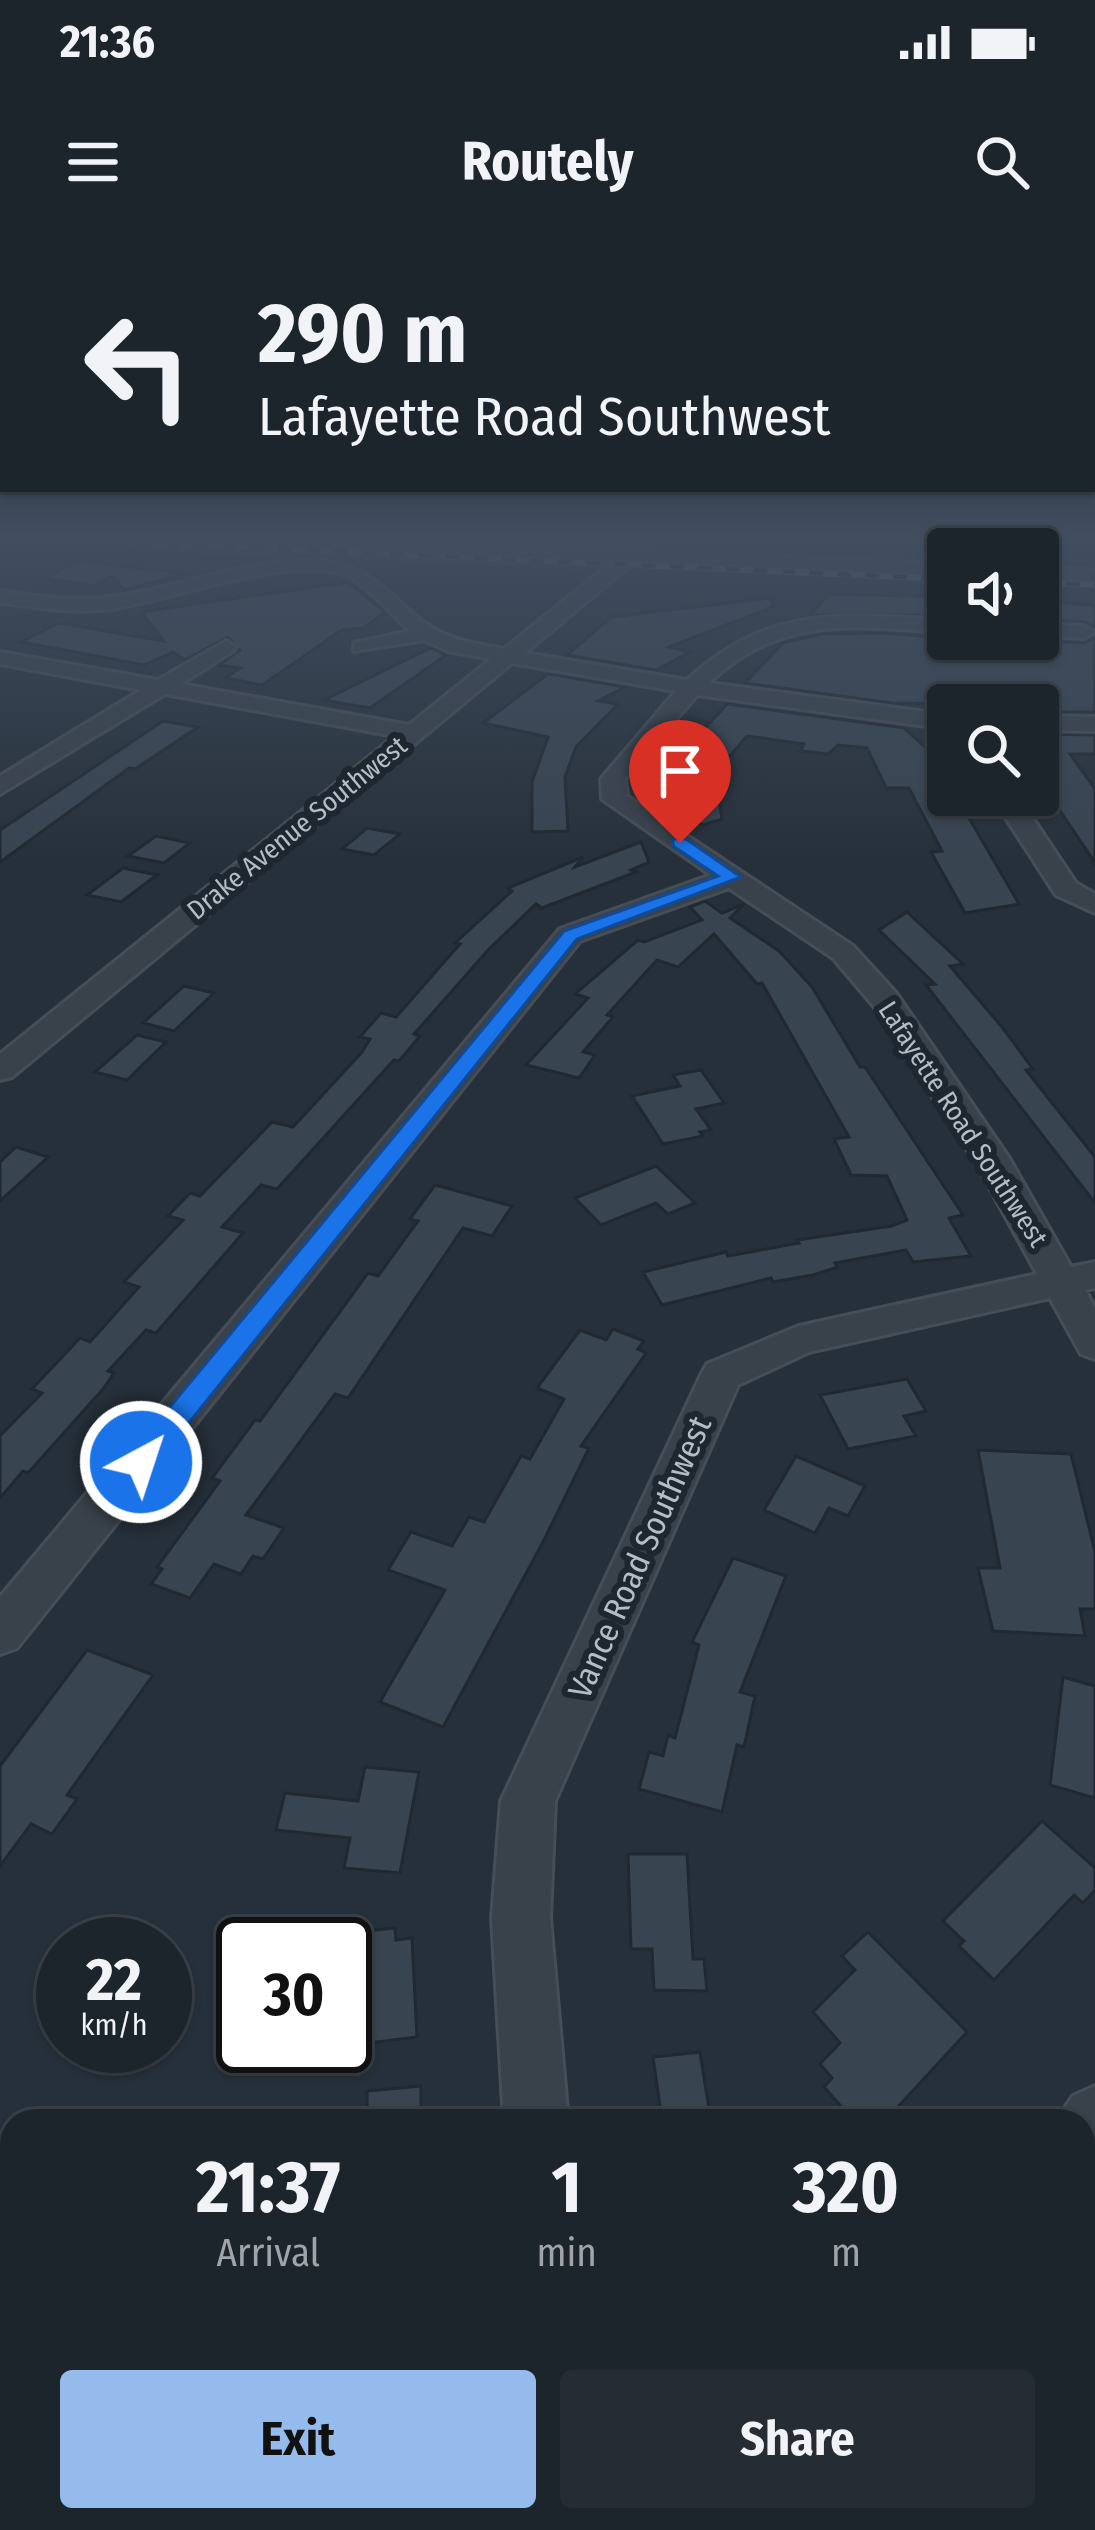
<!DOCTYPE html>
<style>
:root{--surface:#1c242c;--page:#252c34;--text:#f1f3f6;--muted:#a0a4a9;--line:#3a4148;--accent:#94bbec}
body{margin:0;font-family:"Fira Sans Condensed",sans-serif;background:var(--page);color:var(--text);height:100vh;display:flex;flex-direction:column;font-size:45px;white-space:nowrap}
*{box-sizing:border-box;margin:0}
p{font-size:39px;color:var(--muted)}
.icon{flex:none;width:66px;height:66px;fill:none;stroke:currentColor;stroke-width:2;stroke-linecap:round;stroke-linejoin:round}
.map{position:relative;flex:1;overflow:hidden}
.side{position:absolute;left:0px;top:1869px;width:1095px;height:423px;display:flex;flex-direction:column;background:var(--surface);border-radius:36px 36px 0 0;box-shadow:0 3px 9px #0004,0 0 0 3px var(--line)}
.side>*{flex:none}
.hud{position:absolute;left:0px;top:0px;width:1095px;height:252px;box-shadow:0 3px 9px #0004,0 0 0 3px var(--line);background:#1c242c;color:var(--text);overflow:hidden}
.fabs{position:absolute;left:927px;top:288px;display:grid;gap:24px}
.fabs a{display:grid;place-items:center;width:132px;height:132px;border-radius:12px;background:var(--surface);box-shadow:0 3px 9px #0004,0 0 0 3px var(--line);font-size:60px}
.speed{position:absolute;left:36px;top:1677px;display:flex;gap:24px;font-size:60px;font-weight:700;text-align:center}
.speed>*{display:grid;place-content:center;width:156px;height:156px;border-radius:50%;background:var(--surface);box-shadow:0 3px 9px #0004,0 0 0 3px var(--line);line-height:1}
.speed small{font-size:30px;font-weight:400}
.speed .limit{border:6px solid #111;border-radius:18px;background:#fff;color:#111}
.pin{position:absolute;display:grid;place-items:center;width:102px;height:102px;color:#fff;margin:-123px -51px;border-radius:50% 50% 50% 0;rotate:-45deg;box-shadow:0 0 12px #0007}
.pin .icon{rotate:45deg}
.me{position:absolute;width:132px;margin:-66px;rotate:40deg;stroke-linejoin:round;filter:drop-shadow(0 0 9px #0008)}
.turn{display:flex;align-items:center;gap:42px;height:252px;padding:0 60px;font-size:54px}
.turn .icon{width:156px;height:156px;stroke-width:2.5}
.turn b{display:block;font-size:84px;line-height:102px}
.eta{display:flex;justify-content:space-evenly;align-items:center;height:204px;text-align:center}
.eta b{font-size:72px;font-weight:700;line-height:84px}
.action{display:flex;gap:24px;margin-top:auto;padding:24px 60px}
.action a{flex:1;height:138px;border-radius:12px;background:var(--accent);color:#111;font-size:48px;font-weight:700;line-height:138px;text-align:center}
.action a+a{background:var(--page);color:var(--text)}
.status{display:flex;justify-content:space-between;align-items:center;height:84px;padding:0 60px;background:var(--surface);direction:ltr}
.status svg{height:33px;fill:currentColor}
header{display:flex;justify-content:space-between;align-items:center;height:156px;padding:0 60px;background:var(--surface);font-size:54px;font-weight:700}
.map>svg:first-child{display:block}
.green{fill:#283a3b}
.building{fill:#384450;stroke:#202831;stroke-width:3}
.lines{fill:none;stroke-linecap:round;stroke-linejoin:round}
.minor-casing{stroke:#454d56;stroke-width:6}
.minor{fill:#39414a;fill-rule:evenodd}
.rail-casing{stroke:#5c6671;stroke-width:6}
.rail{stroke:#1e262f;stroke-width:4.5;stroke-dasharray:14;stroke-linecap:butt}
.route{fill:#1a73e8;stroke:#114b97;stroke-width:3}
.labels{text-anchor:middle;stroke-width:12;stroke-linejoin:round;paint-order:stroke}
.far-street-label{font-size:27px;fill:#b5bcc6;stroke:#1e262f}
.street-label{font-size:33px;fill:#b5bcc6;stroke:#1e262f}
</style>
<div class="status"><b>21:36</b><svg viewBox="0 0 49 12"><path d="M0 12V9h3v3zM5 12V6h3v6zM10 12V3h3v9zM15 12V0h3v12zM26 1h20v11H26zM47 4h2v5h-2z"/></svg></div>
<header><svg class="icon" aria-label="menu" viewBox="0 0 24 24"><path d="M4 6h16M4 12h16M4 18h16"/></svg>Routely<svg class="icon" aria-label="search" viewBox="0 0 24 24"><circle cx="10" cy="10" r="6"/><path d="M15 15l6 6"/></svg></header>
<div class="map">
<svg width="1095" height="2290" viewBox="0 0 1095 2290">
<rect width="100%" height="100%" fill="#26303a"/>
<path class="green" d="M1 300 594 326 590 330 0 305Z"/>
<g class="building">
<path d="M83 320 134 328 189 333 124 350 112 336 92 346 44 338Z"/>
<path d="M348 342 385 372 364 388 342 390 262 445 226 438 240 428 219 425 240 410 228 397 185 420 173 412 144 425 21 402 59 383 164 401 141 372Z"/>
<path d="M829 354 948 357V375H810Z"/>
<path d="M770 358 773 367 669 407 690 412 656 430 567 415 611 377Z"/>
<path d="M1054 362 1095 366V387L1084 382 1051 380Z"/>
<path d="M882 393 1047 406 1048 401 1084 403 1095 397V472H1038V464L892 463 745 443 783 403 822 394Z"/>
<path d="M431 408 446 415 370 468 324 460Z"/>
<path d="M548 434 625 447 598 461 618 464 576 507 565 537 568 591 532 592V542L548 497 483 483Z"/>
<path d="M727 464 904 488 948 528V566H962L1019 664 965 673 931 612 942 611 909 548H886L867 508 838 505 828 514 801 511 804 504 747 496 715 533 722 579 703 585 682 575 675 521Z"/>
<path d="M163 481 198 487 135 529 129 528 0 622V590Z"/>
<path d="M1038 494 1095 495V514H1070L1095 549V623L1044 547 1038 548Z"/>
<path d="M367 588 400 594 374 615 342 609Z"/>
<path d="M156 596 190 603 164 623 128 616Z"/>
<path d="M641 602 649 622 631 630 636 632 542 668 536 664 489 709 414 794 420 796 399 821 394 820 277 949 261 945 222 987 243 993 156 1093 146 1090 108 1131 114 1133 103 1149 28 1233 23 1231 0 1258V1196L42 1153 32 1149 80 1098 90 1102 139 1047 124 1042 183 980 168 976 190 953 200 956 272 882 293 887 362 812 370 799 360 797 381 773 396 777 460 704 455 703 512 651 508 648 583 617 575 627Z"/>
<path d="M123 628 157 635 121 662 87 655Z"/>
<path d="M705 661 722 673 744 664 730 678 779 711 812 747 860 827H865L963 975 949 978 971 1016 913 1022 906 1010 835 1023 838 1027 813 1035 773 1042 771 1038 662 1065 643 1032 726 1012 728 1016 799 1003 797 1000 892 986 907 980 887 936 851 935 834 899 849 897 762 743 757 744 714 694 678 727 657 720 607 775 613 777 583 812 595 815 579 838 526 825 588 758 575 754 638 700 644 702 702 680 690 667Z"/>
<path d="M907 672 963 724 950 726 1002 787 1033 829 1026 830 1095 917V963L926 745 935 744 879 690Z"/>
<path d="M184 746 214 753 174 791 143 783Z"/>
<path d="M137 795 166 802 127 840 95 832Z"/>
<path d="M701 830 724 863 696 869 711 890 700 892 703 896 663 904 632 856 680 846 673 835Z"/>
<path d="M16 907 48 917 0 961V922Z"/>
<path d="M656 926 695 963 668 974 656 963 601 985 575 958Z"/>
<path d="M435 945 512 966 492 996 463 988 348 1158 335 1154 246 1275 284 1288 263 1319 253 1316 241 1334 214 1324 190 1358 151 1344 162 1329 157 1327 220 1241 212 1238 255 1180 260 1181 368 1033 378 1036 418 981 410 979Z"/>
<path d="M613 1089 644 1101 638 1109 646 1113 581 1206 589 1208 543 1302 443 1487 380 1462 445 1350 388 1330 411 1292 452 1306 469 1277 484 1282 521 1216 530 1219 564 1159 537 1148 580 1090 606 1100Z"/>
<path d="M907 1139 926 1171 904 1176 916 1196 848 1209 820 1155Z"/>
<path d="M978 1210 1071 1214 1095 1312V1369H1080L1085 1396 993 1391 978 1328H1000Z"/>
<path d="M796 1216 865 1246 848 1276 829 1268 815 1293 764 1270Z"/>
<path d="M733 1318 786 1336 740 1452 755 1456 744 1507 737 1505 722 1572 639 1549 649 1512 663 1516 668 1495 675 1498 699 1405 692 1402Z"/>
<path d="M87 1410 153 1435 67 1555 77 1559 52 1594 31 1584 0 1626V1526Z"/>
<path d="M1063 1437 1095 1446V1558L1050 1545Z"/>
<path d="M365 1527 419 1532 400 1633 344 1628 350 1598 276 1590 285 1553 358 1561Z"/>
<path d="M1042 1581 1095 1628V1650L1083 1663 1074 1655 994 1740 959 1706 964 1701 943 1681Z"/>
<path d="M628 1614H687L693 1719H704L707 1751 654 1750 652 1709H631Z"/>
<path d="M395 1688 396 1700 412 1698 417 1797 345 1806V1693Z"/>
<path d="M868 1692 967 1792 885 1881H854L824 1847 832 1838 820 1824 840 1803 813 1772 855 1730 842 1716Z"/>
<path d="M700 1812 711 1881H662L653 1817Z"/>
<path d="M421 1846V1881H367V1851Z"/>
</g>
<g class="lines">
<defs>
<g id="minor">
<path d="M226 300H362L625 311 639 300H659L646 312 948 324V336L634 322 525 413 687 440C770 363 844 375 948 380V392C855 387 782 373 709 443L948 475V489L697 455 625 539 627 556 853 706 896 753 1009 918 1071 1027 1095 1022V1048L1085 1050 1095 1068V1119L1081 1114 1050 1058 809 1112 738 1145 555 1561 550 1678 568 1881H504L492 1678 501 1561 701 1135 707 1124 799 1086 1037 1034 978 926 873 765 833 718 729 648 580 701 17 1408 0 1414V1357L560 689 711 635 602 559 601 539 676 451 512 423 12 837 0 840V814L395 496 165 454 0 554V536L141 450 0 424V412L158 440 226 401 236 407 233 411 181 444 409 485 491 419 448 411 425 400 354 411V403L410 391C392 375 369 346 347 336 291 313 170 361 110 369 73 374 37 367 0 363V351C37 356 73 362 110 357 183 348 251 315 327 322 371 326 392 359 426 384 449 400 476 404 504 409L613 321 235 305Z"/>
<path d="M1038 328 1095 330V342L1038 340Z"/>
<path d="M1038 384 1084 386 1094 392 1084 398 1038 396Z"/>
<path d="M1038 476 1095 477V491L1038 490Z"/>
<path d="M991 555H1017L1076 643 1095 654V673L1056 655Z"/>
<path d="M1095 1846V1919L1083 1924V1881H1056L1073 1856Z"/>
<path d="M12 2188V2262L0 2263V2189Z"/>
</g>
</defs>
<use href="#minor" class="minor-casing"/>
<use href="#minor" class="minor"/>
<defs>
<g id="rail">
<path d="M82 300 948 339"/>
<path d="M1038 342 1095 345"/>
</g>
</defs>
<use href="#rail" class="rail-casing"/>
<use href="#rail" class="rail"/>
</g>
<linearGradient id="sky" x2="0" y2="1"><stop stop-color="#151a20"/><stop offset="0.48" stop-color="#414e60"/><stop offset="1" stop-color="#414e60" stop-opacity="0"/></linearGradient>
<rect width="1095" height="621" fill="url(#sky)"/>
<path class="route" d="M673 599H686L741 637 577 699 151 1230H131L127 1222 131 1214 564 691 718 636 673 606Z"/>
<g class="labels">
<g class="far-street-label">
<text transform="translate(297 588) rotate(-39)" y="9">Drake Avenue Southwest</text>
<text transform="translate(963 884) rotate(57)" y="9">Lafayette Road Southwest</text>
</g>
<g class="street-label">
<text transform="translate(639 1317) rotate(-66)" y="12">Vance Road Southwest</text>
</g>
</g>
</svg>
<div class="fabs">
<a><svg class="icon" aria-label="sound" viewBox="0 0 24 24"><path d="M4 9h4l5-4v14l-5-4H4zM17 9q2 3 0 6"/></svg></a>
<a><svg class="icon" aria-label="search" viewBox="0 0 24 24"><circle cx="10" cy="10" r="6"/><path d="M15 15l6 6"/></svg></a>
</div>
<div class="speed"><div>22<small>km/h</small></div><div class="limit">30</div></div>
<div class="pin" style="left:680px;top:603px;background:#d93025"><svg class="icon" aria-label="arrive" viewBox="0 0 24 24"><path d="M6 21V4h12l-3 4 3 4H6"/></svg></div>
<svg class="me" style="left:141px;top:1222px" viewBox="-20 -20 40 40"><circle r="17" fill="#1a73e8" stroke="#fff" stroke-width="3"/><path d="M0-11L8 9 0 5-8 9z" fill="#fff"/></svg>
<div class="hud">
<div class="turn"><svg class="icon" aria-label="left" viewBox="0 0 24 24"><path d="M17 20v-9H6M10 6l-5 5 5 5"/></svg><div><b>290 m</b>Lafayette Road Southwest</div></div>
</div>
<section class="side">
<div class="eta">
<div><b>21:37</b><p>Arrival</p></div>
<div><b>1</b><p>min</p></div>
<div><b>320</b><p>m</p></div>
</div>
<div class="action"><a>Exit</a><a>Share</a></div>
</section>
</div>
